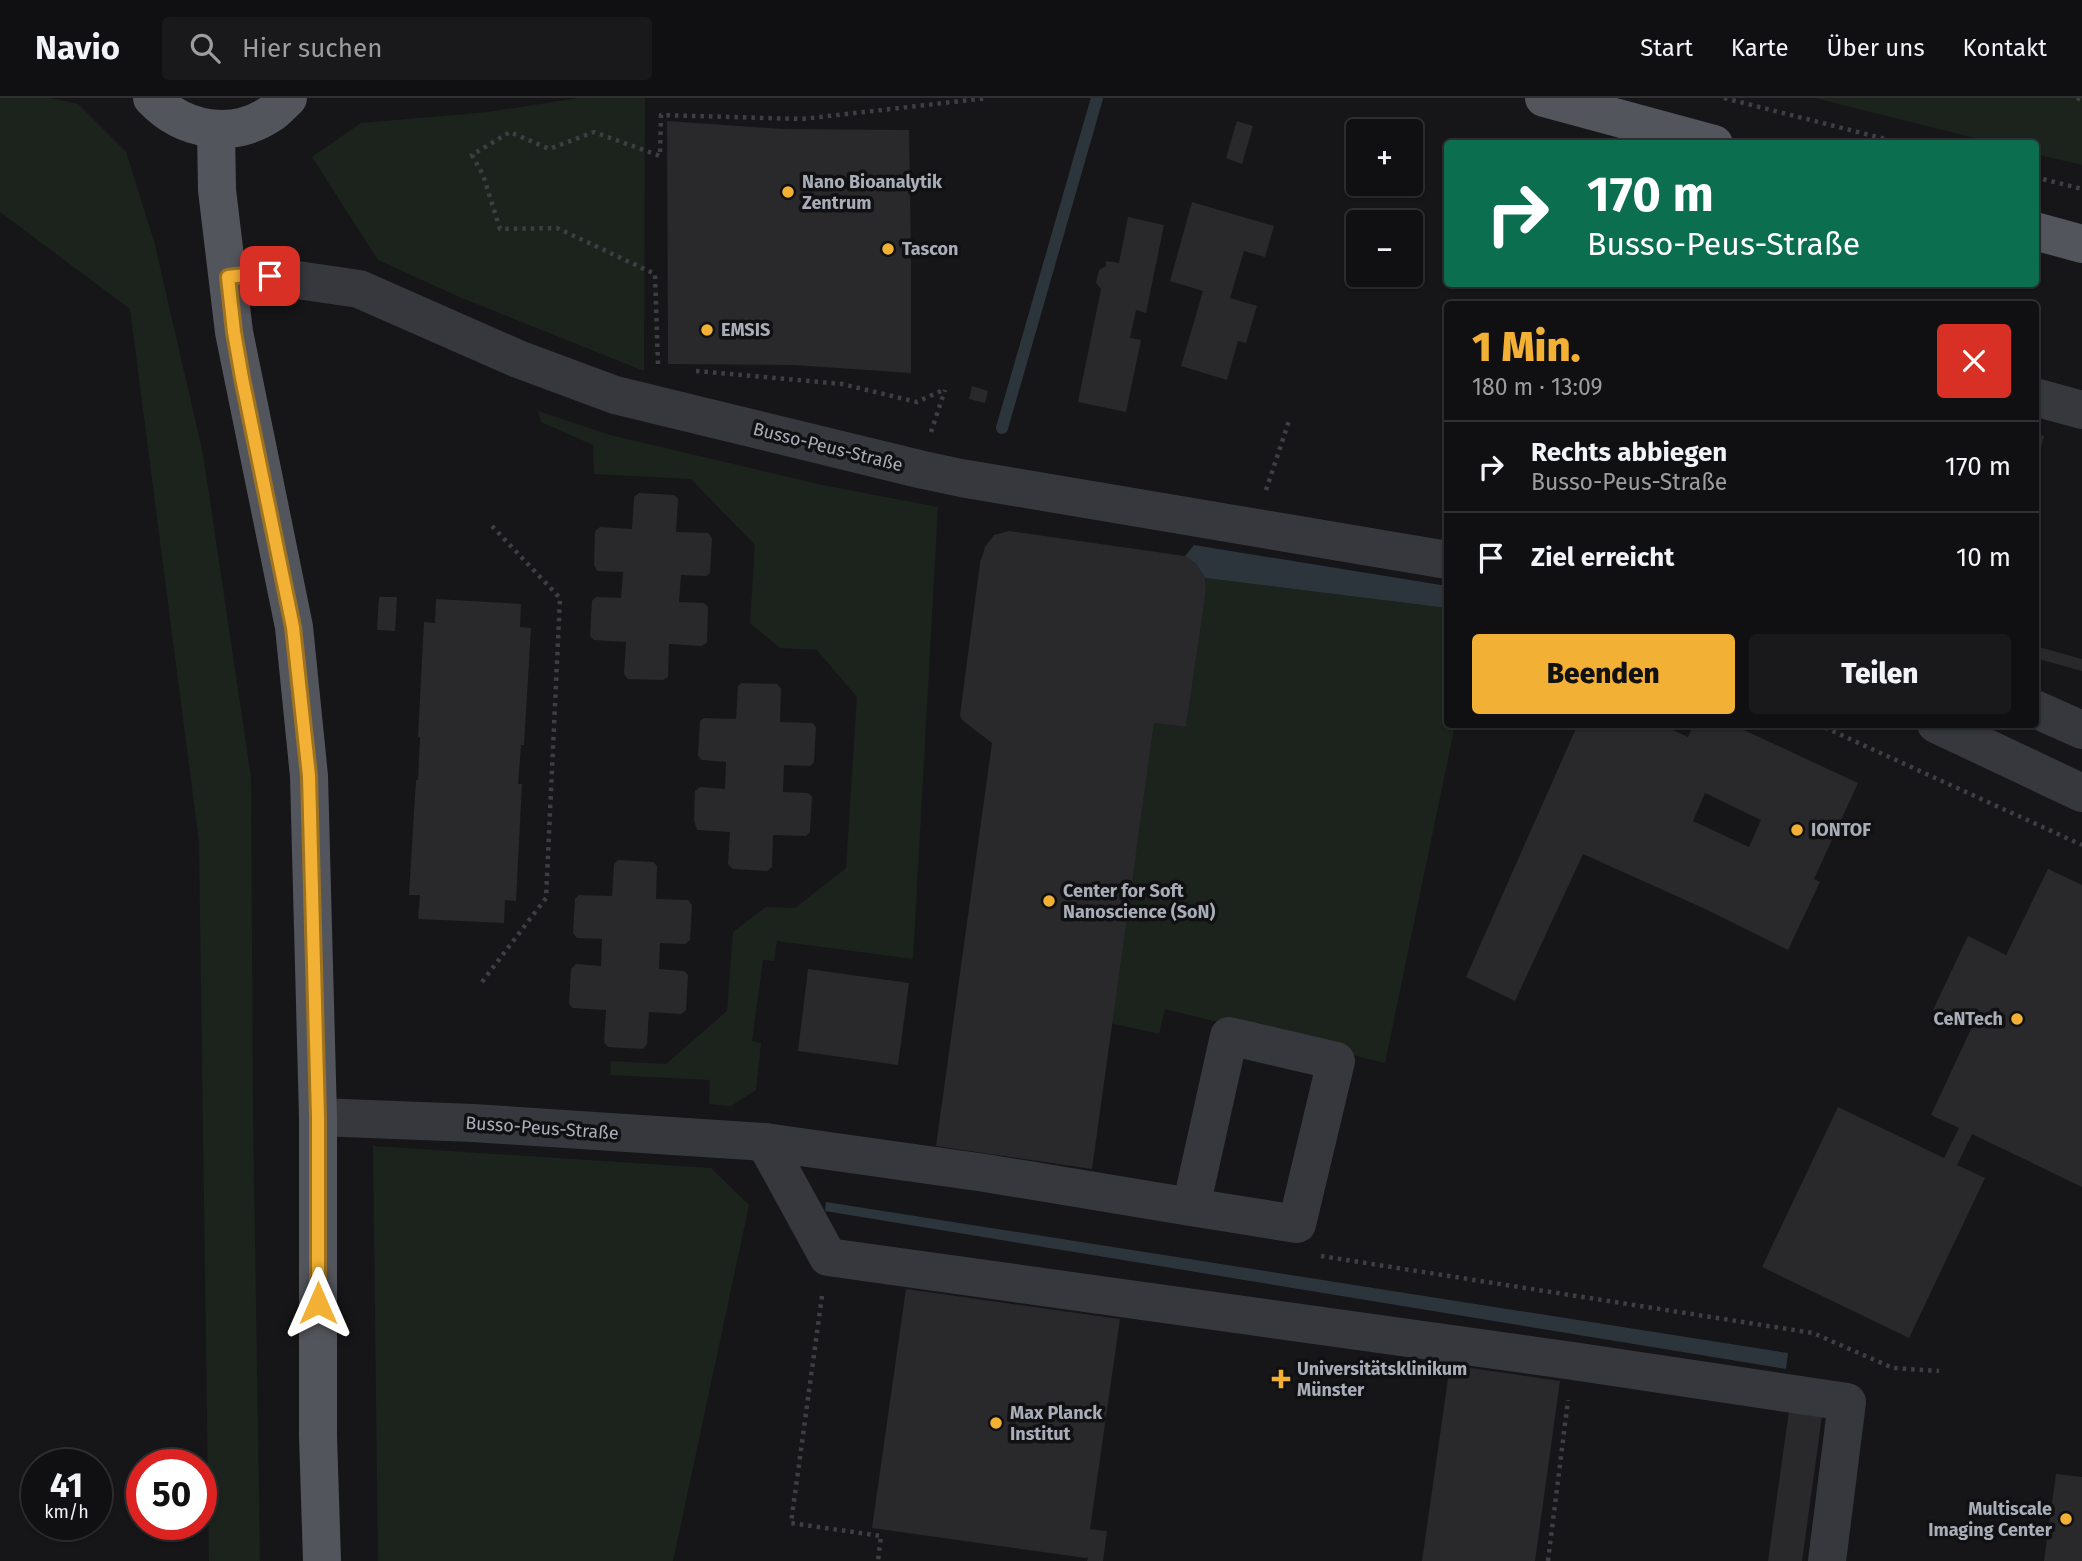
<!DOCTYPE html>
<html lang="de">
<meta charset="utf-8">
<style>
:root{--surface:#101012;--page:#19191b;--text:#f1f3f6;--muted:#9c9d9f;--line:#303032;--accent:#f2b134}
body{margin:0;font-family:"Fira Sans",sans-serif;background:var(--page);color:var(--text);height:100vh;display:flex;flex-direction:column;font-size:26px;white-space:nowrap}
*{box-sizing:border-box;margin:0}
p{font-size:23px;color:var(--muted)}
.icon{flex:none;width:38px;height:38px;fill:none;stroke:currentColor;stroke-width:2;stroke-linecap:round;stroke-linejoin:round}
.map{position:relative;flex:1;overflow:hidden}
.sheet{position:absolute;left:1444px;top:203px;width:595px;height:427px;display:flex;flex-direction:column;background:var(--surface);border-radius:7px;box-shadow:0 2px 5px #0004,0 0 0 2px var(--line)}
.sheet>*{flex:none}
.guide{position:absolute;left:1444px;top:42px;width:595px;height:147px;border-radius:7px;box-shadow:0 2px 5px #0004,0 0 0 2px var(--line);background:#0b6e4f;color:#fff;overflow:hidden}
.controls{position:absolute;left:1346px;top:21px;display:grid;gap:14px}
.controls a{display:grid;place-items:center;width:77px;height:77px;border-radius:7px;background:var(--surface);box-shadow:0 2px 5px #0004,0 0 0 2px var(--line);font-size:35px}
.speed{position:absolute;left:21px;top:1351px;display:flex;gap:14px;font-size:35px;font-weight:700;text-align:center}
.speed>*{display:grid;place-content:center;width:91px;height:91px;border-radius:50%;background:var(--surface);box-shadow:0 2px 5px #0004,0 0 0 2px var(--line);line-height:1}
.speed small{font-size:18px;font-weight:400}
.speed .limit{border:10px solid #d22;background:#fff;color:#111}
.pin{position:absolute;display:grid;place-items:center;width:60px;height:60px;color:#fff;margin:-30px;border-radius:14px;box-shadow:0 4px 10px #0006}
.me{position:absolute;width:77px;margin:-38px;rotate:0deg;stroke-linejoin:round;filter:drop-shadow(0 0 5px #0008)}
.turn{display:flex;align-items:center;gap:24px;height:147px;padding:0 28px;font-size:32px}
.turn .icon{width:91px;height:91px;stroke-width:2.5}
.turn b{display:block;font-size:49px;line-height:60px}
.round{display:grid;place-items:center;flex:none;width:74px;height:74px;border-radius:7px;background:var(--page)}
.head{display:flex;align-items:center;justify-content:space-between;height:119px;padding:0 28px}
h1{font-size:42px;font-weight:800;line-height:52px;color:var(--accent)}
.button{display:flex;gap:14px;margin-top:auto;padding:14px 28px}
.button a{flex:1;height:80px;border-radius:7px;background:var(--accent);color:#111;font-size:28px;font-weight:800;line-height:80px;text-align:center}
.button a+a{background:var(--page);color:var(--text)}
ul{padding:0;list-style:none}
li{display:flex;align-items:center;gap:21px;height:91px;padding:0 28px;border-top:2px solid var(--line)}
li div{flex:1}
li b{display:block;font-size:26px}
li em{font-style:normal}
header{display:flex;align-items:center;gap:42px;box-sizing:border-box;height:98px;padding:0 35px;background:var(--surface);border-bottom:2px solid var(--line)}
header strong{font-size:33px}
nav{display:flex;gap:38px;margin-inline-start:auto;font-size:24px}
.search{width:490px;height:63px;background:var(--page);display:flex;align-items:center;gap:18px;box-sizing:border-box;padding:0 24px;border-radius:7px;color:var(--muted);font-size:26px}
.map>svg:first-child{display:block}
.green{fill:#1c231d}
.water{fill:#2c353c}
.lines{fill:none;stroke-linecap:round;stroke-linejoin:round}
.stream{stroke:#2c353c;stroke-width:12}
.building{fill:#29292c;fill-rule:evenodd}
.path{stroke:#3d3f44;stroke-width:4.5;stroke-dasharray:3.5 5;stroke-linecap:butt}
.minor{stroke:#37383d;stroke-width:38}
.major{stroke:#53555c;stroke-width:38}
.route-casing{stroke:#9d7322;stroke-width:18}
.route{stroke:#f2b134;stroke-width:12}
.poi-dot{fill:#f2b134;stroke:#111113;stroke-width:2.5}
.labels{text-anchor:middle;stroke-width:7;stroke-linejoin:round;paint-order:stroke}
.poi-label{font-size:18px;font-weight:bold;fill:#a8adb8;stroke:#111113;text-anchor:start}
.street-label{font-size:18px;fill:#a8adb8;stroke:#111113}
</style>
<header>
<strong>Navio</strong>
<div class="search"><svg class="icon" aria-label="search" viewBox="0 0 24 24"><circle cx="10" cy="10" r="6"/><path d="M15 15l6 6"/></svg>Hier suchen</div>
<nav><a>Start</a><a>Karte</a><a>Über uns</a><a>Kontakt</a></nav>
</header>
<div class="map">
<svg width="2082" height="1463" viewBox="0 0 2082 1463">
<rect width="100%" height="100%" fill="#161618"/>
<g class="green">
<path d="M0 0H50L78 6 126 54 154 143 203 356 251 679 253 1016 260 1463H209L199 744 130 211 0 114Z"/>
<path d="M579 0H645L644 273 457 198 378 162 312 59 361 25 488 14Z"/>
<path d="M1815 0H2082V67L2035 56V46L1995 45Z"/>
<path d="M538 313 610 337 822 387 938 409 913 861 777 843 774 863 763 862 752 943 761 945 756 992 731 1008 709 1006 710 982 610 977 611 963 666 966 727 913 733 834 766 809 795 810 846 770 857 599 817 552 780 550 750 525 755 447 691 381 594 376 593 347 541 324Z"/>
<path d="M1205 480 1447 510V626L1455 627 1385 965 1165 911 1159 936 1111 925 1154 625 1186 629 1206 492Z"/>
<path d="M373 1048 711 1070 749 1107 673 1463H378Z"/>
</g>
<g class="water">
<path d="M1194 447 1447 488V510L1205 480 1196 466 1185 458Z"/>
<path d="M826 1104 1788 1255 1786 1271 825 1113Z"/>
</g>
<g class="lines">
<path class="stream" d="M1002 330 1097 0"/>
</g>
<g class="building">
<path d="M667 23 783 31 909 32 911 158V275L794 267 668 266Z"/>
<path d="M1237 23 1253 28 1242 66 1226 60Z"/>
<path d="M1192 104 1274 128 1265 159 1244 153 1230 200 1257 208 1246 245 1238 243 1227 282 1181 268 1203 193 1170 183Z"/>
<path d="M1128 119 1164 127 1146 215 1136 212 1130 240 1141 242 1126 314 1078 304 1101 191 1096 185 1099 172 1106 168V163L1119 165Z"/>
<path d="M972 288 988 293 985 305 969 301Z"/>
<path d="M2035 336 2044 338 2036 367H2035Z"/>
<path d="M639 395 674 397 678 401 676 434 708 435 712 440 710 475 706 478 681 477 679 504 704 505 708 509 707 544 702 548 669 546 668 579 663 582 628 581 624 576 626 544 594 542 590 538 592 503 596 499 621 500 623 474 598 473 594 468 595 433 600 429 632 431 634 399Z"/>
<path d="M1009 433 1185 458 1196 466 1205 480 1206 492 1186 629 1154 625 1092 1071 936 1048 992 645 962 622 960 617 980 465 985 449 994 437Z"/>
<path d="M379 499H397L395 533 377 532Z"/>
<path d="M436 501 521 506 520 529 531 530 524 647H521L518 686H522L516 803 505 802 504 825 418 821 420 797H409L416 682H418L420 639H418L424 524 435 525Z"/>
<path d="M2035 548 2082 561V573L2035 560Z"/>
<path d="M742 585 777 586 781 591 780 624 812 625 816 629 814 664 810 668 784 667 783 694 808 695 812 699 810 734 806 738 773 737 772 769 767 773 733 771 728 766 730 734 697 732 694 722 695 693 700 689 725 691 726 664 702 662 698 658 700 623 704 620 736 621 738 588Z"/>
<path d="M1578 626H1660L1688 639 1694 626H1731L1858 685 1814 781 1820 784 1788 852 1703 810 1583 756 1515 903 1466 879ZM1705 695 1761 722 1749 749 1693 723Z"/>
<path d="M618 762 653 764 657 768 656 801 688 802 692 807 690 842 685 846 660 845 659 871 684 873 688 877 686 912 681 916 649 914 647 946 643 951 608 949 604 944 606 912 573 910 569 906 571 871 576 866 601 868 602 841 577 840 573 835 575 801 579 797 612 798 614 766Z"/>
<path d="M2048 771 2082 787V1089L1972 1036 1957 1067 1985 1080 1909 1240 1762 1169 1838 1009 1944 1060 1959 1030 1931 1017 1971 931 1933 912 1968 838 2006 857Z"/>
<path d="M808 871 909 885 898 967 798 953Z"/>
<path d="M906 1191 1120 1221 1090 1431 1107 1433 1103 1463H1087L1088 1459 1086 1460 872 1430Z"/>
<path d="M1450 1267 1560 1283 1535 1463H1422Z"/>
<path d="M1789 1313 1822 1318 1802 1463H1768Z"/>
<path d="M2056 1376 2082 1379V1463H2044Z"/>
</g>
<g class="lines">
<g class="path">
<path d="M1724 0 1905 46"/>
<path d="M2077 0 2082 2"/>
<path d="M2035 79 2082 91"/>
<path d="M658 266 655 176 557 130 500 131 483 77 472 57 510 34 549 51 594 34 660 58 661 17 802 21 988 0"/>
<path d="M696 273 842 286 917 304 945 291"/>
<path d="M931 334 945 292"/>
<path d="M1266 392 1289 323"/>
<path d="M1817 626 2082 747"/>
<path d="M482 884 546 800 560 500 491 427"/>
<path d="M1321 1158 1813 1235 1893 1270 1939 1273"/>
<path d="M822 1198 791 1425 881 1438 878 1463"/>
<path d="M1548 1463 1568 1302"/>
</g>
<g class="minor">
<path d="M228 179 245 177 270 178 359 191 518 261 615 297 919 371 961 380 1447 462"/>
<path d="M2035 299 2082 312"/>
<path d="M2035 611 2082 632"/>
<path d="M1936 626 2082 695"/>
<path d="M318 1019 473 1025 765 1044 985 1075 1191 1109 1229 938 1336 963 1297 1126 1191 1109"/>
<path d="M765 1044 828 1159 1573 1263 1847 1304 1827 1463"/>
</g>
<g class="major">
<path d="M152 0C183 33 233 42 272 15 277 11 283 5 288 0"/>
<path d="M1544 0 1714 46"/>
<path d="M216 31 217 92 234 234 294 529 309 678 318 1019V1338L322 1463"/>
<path d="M2035 133 2082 146"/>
</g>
</g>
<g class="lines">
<defs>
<path id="route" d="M270 178 245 177 228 179 234 234 242 280 293 529 309 678 318 1019V1205"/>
</defs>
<use href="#route" class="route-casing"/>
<use href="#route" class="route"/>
</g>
<g class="poi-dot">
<circle cx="788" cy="94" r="7"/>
<circle cx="888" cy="151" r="7"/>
<circle cx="707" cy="232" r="7"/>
<circle cx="1797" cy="732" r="7"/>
<circle cx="1049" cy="803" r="7"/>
<circle cx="2017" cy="921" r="7"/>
<path d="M1277.5 1270.5h7v7h7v7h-7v7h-7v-7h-7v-7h7z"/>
<circle cx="996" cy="1325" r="7"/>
<circle cx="2066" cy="1421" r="7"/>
</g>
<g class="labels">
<g class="poi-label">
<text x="802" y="90">Nano Bioanalytik<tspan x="802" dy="21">Zentrum</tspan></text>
<text x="902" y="157">Tascon</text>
<text x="721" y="238">EMSIS</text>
<text x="1811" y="738">IONTOF</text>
<text x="1063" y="799">Center for Soft<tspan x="1063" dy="21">Nanoscience (SoN)</tspan></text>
<text x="2003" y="927" text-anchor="end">CeNTech</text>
<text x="1297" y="1277">Universitätsklinikum<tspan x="1297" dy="21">Münster</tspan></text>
<text x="1010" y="1321">Max Planck<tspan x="1010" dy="21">Institut</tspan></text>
<text x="2052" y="1417" text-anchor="end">Multiscale<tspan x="2052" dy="21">Imaging Center</tspan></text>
</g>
<g class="street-label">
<text transform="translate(828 349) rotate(14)" y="6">Busso-Peus-Straße</text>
<text transform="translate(542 1030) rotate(4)" y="6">Busso-Peus-Straße</text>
</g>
</g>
</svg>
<div class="controls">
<a>+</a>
<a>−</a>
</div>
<div class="speed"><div>41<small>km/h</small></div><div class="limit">50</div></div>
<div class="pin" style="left:270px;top:178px;background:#d93025"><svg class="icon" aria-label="arrive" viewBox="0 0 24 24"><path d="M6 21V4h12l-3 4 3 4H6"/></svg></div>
<svg class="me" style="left:318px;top:1205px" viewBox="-20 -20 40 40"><path d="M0-17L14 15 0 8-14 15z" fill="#f2b134" stroke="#fff" stroke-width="4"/></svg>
<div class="guide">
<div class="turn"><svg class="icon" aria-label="right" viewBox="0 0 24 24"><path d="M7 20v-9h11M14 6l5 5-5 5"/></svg><div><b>170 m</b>Busso-Peus-Straße</div></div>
</div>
<section class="sheet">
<div class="head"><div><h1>1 Min.</h1><p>180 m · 13:09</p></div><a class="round" style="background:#d93025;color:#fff"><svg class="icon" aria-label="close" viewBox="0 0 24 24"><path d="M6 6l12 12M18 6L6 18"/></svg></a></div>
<ul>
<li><svg class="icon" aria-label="right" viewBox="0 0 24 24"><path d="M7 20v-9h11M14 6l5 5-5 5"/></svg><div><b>Rechts abbiegen</b><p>Busso-Peus-Straße</p></div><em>170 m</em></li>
<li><svg class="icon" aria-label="arrive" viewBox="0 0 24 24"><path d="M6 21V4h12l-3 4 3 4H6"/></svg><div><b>Ziel erreicht</b></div><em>10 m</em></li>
</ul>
<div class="button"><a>Beenden</a><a>Teilen</a></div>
</section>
</div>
